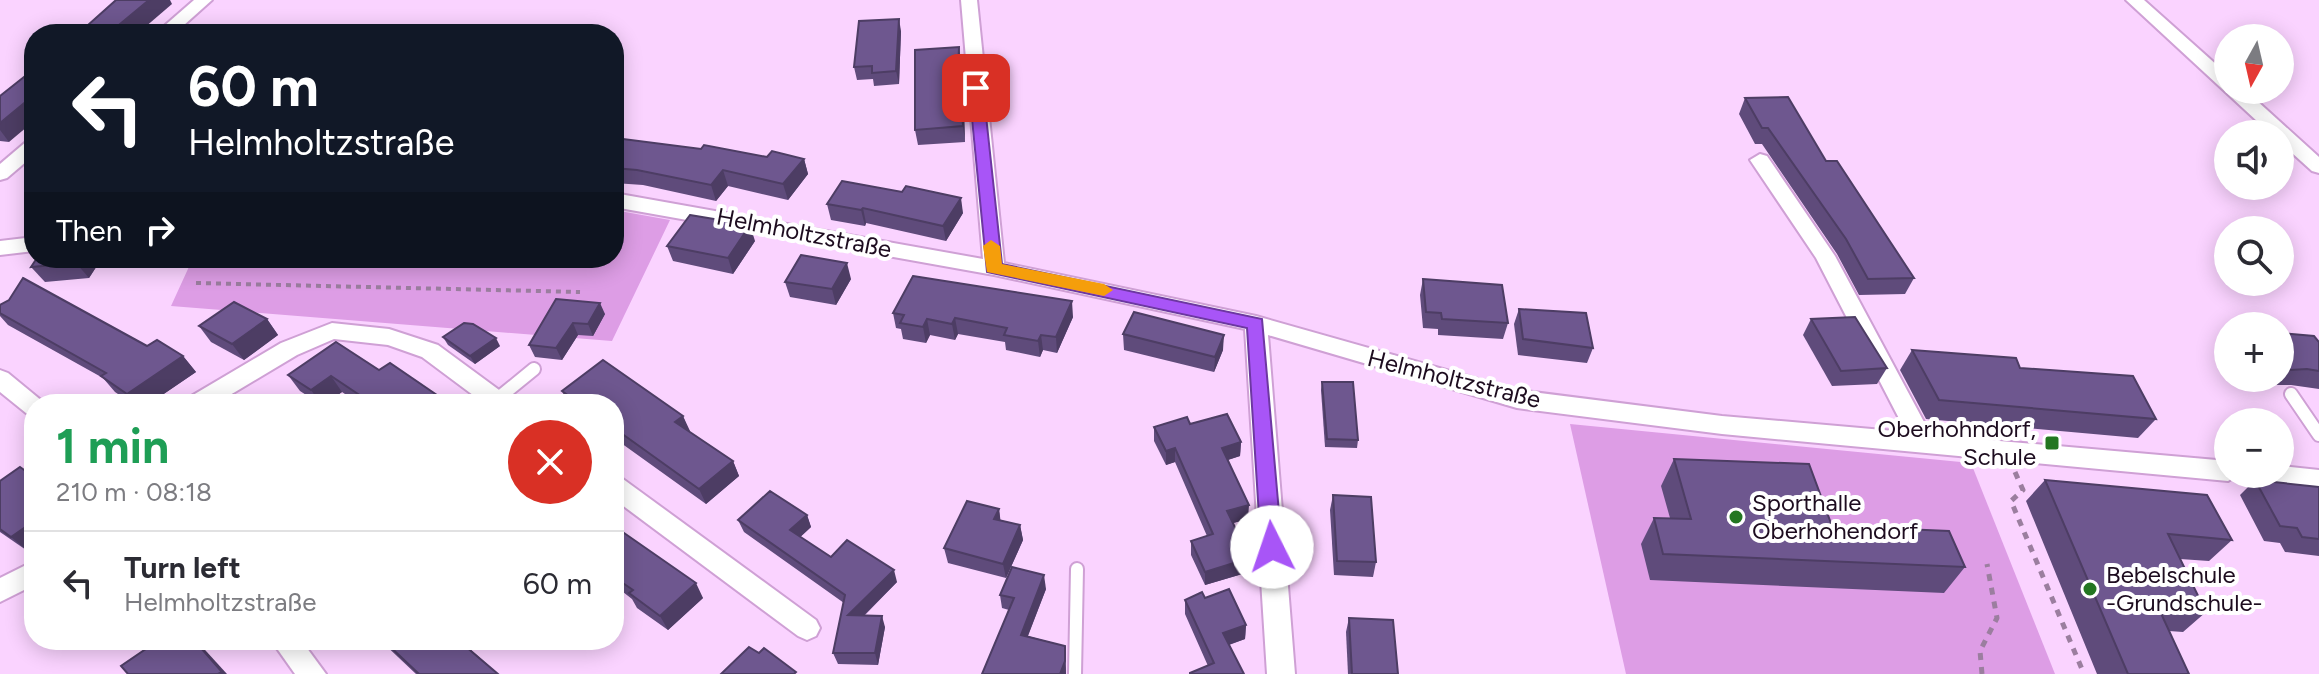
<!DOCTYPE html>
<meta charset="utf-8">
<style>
:root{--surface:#fff;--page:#f7f7f7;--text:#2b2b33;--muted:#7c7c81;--line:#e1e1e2}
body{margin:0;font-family:Figtree,sans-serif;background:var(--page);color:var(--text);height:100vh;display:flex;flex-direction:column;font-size:30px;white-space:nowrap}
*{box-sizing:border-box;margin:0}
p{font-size:26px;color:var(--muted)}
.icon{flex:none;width:44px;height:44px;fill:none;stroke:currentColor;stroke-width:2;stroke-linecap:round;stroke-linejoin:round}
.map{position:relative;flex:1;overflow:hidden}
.sheet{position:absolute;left:24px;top:394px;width:600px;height:256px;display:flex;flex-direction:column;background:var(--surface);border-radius:32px;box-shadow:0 4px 20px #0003}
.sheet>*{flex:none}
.guide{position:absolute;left:24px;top:24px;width:600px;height:244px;border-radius:32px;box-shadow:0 4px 20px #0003;background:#111827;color:#fff;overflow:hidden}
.needle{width:52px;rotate:188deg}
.controls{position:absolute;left:2214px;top:24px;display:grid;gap:16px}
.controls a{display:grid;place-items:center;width:80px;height:80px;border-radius:50%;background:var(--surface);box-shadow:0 4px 20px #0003;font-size:40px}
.pin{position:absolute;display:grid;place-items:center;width:68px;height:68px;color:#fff;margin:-34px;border-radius:16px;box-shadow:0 4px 12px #0006}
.me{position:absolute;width:88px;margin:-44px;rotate:356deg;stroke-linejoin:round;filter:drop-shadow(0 0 6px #0008)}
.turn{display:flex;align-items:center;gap:28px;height:168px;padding:0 32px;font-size:36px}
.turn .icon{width:104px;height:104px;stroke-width:2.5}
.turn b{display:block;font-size:56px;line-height:68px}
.then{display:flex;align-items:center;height:76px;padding:0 32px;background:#0003;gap:16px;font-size:30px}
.round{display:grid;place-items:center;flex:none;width:84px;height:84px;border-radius:42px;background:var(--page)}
.head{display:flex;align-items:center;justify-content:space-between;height:136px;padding:0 32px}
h1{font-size:48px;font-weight:700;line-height:60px;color:#1e9e55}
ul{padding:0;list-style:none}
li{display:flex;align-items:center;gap:24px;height:104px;padding:0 32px;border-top:2px solid var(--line)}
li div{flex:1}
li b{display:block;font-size:30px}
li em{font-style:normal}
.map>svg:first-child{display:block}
.green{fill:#dd9de5}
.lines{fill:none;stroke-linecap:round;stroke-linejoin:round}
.lane-casing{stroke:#cfa0d5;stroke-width:16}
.street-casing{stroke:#cfa0d5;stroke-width:4}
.path-far1{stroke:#9b7e9f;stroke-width:4;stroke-dasharray:5 5;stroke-linecap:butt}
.path{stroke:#9b7e9f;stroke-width:5;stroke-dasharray:7 7;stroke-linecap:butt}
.lane{stroke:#fff;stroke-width:12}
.street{fill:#fff;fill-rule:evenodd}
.wall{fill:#5f4b7b}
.shaded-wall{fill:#4d3d64}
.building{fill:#6e578f;stroke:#4d3d64;stroke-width:2}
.route{fill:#a855f7;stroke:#6d37a1;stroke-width:2}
.slow{fill:#f59e0b}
.poi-dot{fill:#237621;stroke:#fff;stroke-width:3}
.labels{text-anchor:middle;stroke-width:8;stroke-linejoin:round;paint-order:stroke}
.street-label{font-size:24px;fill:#1d0c1f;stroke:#fff}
.poi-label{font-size:24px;fill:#1d0c1f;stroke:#fff;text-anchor:start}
</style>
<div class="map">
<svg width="2319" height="674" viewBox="0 0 2319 674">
<rect width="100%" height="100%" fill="#fad3ff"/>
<g class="green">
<path d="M614 210 670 220 612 341 171 306 193 258H614Z"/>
<path d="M1570 424 1971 463 2055 674H1626Z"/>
</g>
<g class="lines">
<defs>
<g id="lane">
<path d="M2291 394 2319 435"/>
<path d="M496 400 534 369"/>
<path d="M1075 674 1077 569"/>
</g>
<g id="street">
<path d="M194 0H212L174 34H155Z"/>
<path d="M961 0H977L1004 263 1256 316 1517 390 1722 416 1906 432 1816 258 1750 160 1760 154 1767 156 1835 256 1931 435 2228 461V474H2239L2228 481 1722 434 1517 408 1268 335 1295 674H1267L1245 329 994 275 614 207V193L983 259Z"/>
<path d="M2126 0H2144L2228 75V90H2245L2319 157V173L2312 171 2280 142V134H2271Z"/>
<path d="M34 139V155L7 178 0 180V164L27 141Z"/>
<path d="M34 237V251L0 255V241Z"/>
<path d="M332 323 389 329 438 345 510 398 514 404H485L422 357 388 345 334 339 297 355 215 404H184L188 398 281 343Z"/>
<path d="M0 370 8 373 42 401 44 404H34V416L26 413 0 392Z"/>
<path d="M2280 466 2319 470V490L2257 484 2248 481 2245 474H2280Z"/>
<path d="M614 476 623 479 816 620 820 628 816 636 807 640 798 636 614 499Z"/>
<path d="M34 561V585L0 602V578Z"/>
<path d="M271 640H301L326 674H295Z"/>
</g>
</defs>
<use href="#lane" class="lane-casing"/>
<use href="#street" class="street-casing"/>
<path class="path-far1" d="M196 283 580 292"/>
<g class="path">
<path d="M2015 472 2023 490 2011 501 2084 674"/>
<path d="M1982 674 1980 651 1997 618 1987 564"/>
</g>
<use href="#lane" class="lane"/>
<use href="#street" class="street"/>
</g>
<g class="wall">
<path d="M901 31 899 84 874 86 873 79 857 80 854 67Z"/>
<path d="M959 47 961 63 960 96H961L964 112 965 142 918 145 915 130Z"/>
<path d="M0 96 9 142 0 141Z"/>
<path d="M1745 98 1826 161 1914 278 1905 294 1859 295 1837 254 1762 144H1755L1739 114Z"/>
<path d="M614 139 767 157 804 159 808 174 788 200 728 186 716 201 643 185 614 183Z"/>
<path d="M902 192 963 213 946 241 866 223 865 226 831 220 827 204Z"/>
<path d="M755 241 733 274 673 261 667 246Z"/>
<path d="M37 258H102L89 278 45 282 31 267Z"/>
<path d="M851 279 836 305 790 297 785 282Z"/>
<path d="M1423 279 1508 323 1503 339 1438 335V329L1423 328 1420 295Z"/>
<path d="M556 299 605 314 593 336 578 335 562 360 535 357 529 345Z"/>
<path d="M0 305 183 356 196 372 149 404H133L115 392 103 378 8 325 0 316Z"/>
<path d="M1519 309 1593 348 1587 363 1518 355 1514 324Z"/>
<path d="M893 313 1073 317 1057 353 1043 350 1040 357 1006 350 1005 342 958 334 955 340 930 335 926 343 903 339 901 329 896 328Z"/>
<path d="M267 319 278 335 244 360 211 342 199 326Z"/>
<path d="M1811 319 1887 368 1877 384 1832 386 1803 335Z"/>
<path d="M2280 333 2319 342V389L2291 385H2275L2270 378H2280Z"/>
<path d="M1123 334 1223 350 1214 372 1124 350Z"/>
<path d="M443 337 500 346 475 364 448 345Z"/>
<path d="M1912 350 2020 368 2156 419 2138 438 1926 419 1900 370Z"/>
<path d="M603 360 683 416 689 432 733 461 739 476 706 504 614 438V404H568L562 391Z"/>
<path d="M379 370 450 404H360L342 392 325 404H320L300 391 288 375Z"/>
<path d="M1322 382 1358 440 1357 448 1325 447 1321 390Z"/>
<path d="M1190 424 1241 442 1240 456 1228 460 1248 519 1233 523 1250 558 1249 572 1205 585 1191 555V541L1207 536 1175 462 1166 465 1154 441V427Z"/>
<path d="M1674 459 1832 526 1965 567 1944 593 1650 580 1641 544 1654 518H1670L1661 486Z"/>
<path d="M34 477V548L29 552 0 532V481Z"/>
<path d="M2045 480 2232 540 2209 561 2180 559 2206 612 2183 632 2169 631 2189 674H2097L2026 501Z"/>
<path d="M2255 480 2319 487V556L2285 552 2280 543 2264 541 2240 495Z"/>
<path d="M1333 495 1376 562 1373 577 1334 575 1330 510Z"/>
<path d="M999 509 1000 520 1020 525 1023 540 1006 578 948 563 944 548Z"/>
<path d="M807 515 811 527 800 537 831 557 897 582 864 616 885 627 878 665 838 664 833 653 844 603 744 532 738 520Z"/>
<path d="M614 526 703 598 668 630 637 608 632 599 614 585Z"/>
<path d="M1046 589 1028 636 1065 646 1066 674H982L1009 610 1002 608 1000 595Z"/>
<path d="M1205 598 1246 625 1245 639 1229 645 1244 674 1208 666 1185 614V600Z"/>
<path d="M1349 618 1398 674H1348L1346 632Z"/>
<path d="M380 640H466L472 648 470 649 498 674H416Z"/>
</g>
<g class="shaded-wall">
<path d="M149 0H170L172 4 137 34H108Z"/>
<path d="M899 19 901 31 899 84 896 71Z"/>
<path d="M959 47 961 63 959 112 957 96Z"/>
<path d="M34 95V121L9 142 0 130V123Z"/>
<path d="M961 96 964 112 965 142 963 126Z"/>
<path d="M804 159 808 174 788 200 783 184Z"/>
<path d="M723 170 728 186 716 201 711 185Z"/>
<path d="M961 198 963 213 946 241 943 226Z"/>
<path d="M863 208 866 223 865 226 861 210Z"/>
<path d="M750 225 755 241 733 274 728 258Z"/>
<path d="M79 258H102L89 278 76 263Z"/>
<path d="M847 263 851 279 836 305 832 289Z"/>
<path d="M1072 301 1073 317 1057 353 1056 337Z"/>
<path d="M600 303 605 314 593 336 588 324Z"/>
<path d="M955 318 958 334 955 340 952 324Z"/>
<path d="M267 319 278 335 244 360 232 344Z"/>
<path d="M927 319 930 335 926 343 923 327Z"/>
<path d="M573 323 578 335 562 360 556 348Z"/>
<path d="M1041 335 1043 350 1040 357 1038 341Z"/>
<path d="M1224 335 1223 350 1214 372 1215 357Z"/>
<path d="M496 338 500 346 475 364 470 356Z"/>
<path d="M183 356 196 372 149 404H137L127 394Z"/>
<path d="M331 376 342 392 325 404H321L311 390Z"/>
<path d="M683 416 690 431 682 438 675 422Z"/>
<path d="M1241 442 1240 456 1221 462 1222 448Z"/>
<path d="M1175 448V462L1166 465V451Z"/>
<path d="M733 461 739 476 706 504 699 489Z"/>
<path d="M1249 505 1248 519 1226 525 1227 511Z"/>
<path d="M999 509 1001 524 994 519Z"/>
<path d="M807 515 811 527 795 542 790 530Z"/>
<path d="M34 521V548L29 552 11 537Z"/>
<path d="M1020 525 1023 540 1006 578 1003 564Z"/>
<path d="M1250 558 1249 572 1205 585V572Z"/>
<path d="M894 570 897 582 852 627 848 615Z"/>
<path d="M1044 575 1046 589 1023 648 1021 635Z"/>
<path d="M696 583 703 598 668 630 660 616Z"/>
<path d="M882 616 885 627 878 665 875 653Z"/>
<path d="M1246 625 1245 639 1222 647 1223 633Z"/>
<path d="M194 640H196L227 674H218Z"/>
<path d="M457 640H466L472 648 467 652Z"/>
<path d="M1065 646 1066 674H1060Z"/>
</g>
<g class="building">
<path d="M116 0H149L108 34H78Z"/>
<path d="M899 19 896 71 872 73V66L854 67 859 21Z"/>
<path d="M959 47 957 96H961L963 126 915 130V50Z"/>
<path d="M34 69V95L0 123V96Z"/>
<path d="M1788 97 1826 161H1837L1914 278 1868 279 1846 239 1768 128H1762L1745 98Z"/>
<path d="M614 139H623L701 149 704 145 767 157 772 151 804 159 783 184 723 170 711 185 637 170 614 168Z"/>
<path d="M842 181 902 192 906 186 961 198 943 226 863 208 861 210 827 204Z"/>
<path d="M690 215 750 225 728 258 667 246Z"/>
<path d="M801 255 847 263 832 289 785 282Z"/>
<path d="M37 258H79L76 263 31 267Z"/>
<path d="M913 276 1072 301 1056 337 1041 335 1038 341 1004 335 1007 328 955 318 952 324 927 319 923 327 900 323 904 315 893 313Z"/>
<path d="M23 278 147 346 157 340 183 356 127 394 101 376 106 373 0 313V305L9 300Z"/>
<path d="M1423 279 1502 285 1508 323 1442 319 1441 313 1426 312Z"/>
<path d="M556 299 600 303 588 324 573 323 556 348 529 345Z"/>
<path d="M234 302 267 319 232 344 199 326Z"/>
<path d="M1519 309 1586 313 1593 348 1523 339Z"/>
<path d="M1134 312 1224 335 1215 357 1123 334Z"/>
<path d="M1855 317 1887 368 1841 371 1811 319Z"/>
<path d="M464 323 473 324 496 338 470 356 443 337Z"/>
<path d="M2280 333 2314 336 2319 342V371L2307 369 2290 370 2280 355Z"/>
<path d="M336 342 379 370 390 363 450 404H373L331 376 311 390 288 375Z"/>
<path d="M1912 350 2016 358 2020 368 2133 376 2156 419 1939 400Z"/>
<path d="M603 360 683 416 675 422 733 461 699 489 614 428V404H580L562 391Z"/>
<path d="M1322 382H1353L1358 440 1327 439Z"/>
<path d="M233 395 244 404H220Z"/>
<path d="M1227 414 1241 442 1222 448 1249 505 1227 511 1250 558 1205 572 1191 541 1213 534 1175 448 1166 451 1154 427 1187 417 1190 424Z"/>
<path d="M1674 459 1809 464 1832 526 1949 531 1965 567 1663 554 1654 518 1691 519Z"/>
<path d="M20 467 34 477V521L11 537 0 529V481Z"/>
<path d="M2045 480 2207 495 2232 540 2168 534 2206 612 2158 607 2189 674H2128Z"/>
<path d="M2255 480 2319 487V539L2302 537 2297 528 2280 526Z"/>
<path d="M770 491 807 515 790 530 831 557 847 540 894 570 848 615 882 616 875 653H833L845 595 738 520Z"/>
<path d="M1333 495 1371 497 1376 562 1337 561Z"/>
<path d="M967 501 999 509 994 519 1020 525 1003 564 944 548Z"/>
<path d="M614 526 696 583 660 616 629 593 633 590 614 577Z"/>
<path d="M1012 567 1044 575 1021 635 1065 646V661L1060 674H982L1014 598 1000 595Z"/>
<path d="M1229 589 1246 625 1223 633 1244 674H1190V673L1214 663 1185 600 1202 592 1205 598Z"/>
<path d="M1349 618 1393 620 1398 674H1352Z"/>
<path d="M159 640H194L222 672 218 674H128L121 666Z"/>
<path d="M383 640H458L498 674H419Z"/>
<path d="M749 647 759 653 764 648 796 672 794 674H721Z"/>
</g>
<path class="route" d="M976 84 983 88 1002 264 1262 319 1282 547 1279 553 1272 555 1264 553 1261 547 1247 328 987 272 969 88Z"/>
<path class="slow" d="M991 240 1000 246 1002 264 1104 284 1113 290 1104 296 987 272 983 246Z"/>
<g class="poi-dot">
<rect x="2044" y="435" width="16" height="16" rx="4"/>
<circle cx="1736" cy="517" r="8"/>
<circle cx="2090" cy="589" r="8"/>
</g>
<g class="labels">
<g class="street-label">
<text transform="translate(804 233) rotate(11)" y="8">Helmholtzstraße</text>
<text transform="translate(1454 379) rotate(14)" y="8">Helmholtzstraße</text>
</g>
<g class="poi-label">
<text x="2036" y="437" text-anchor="end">Oberhohndorf,<tspan x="2036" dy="28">Schule</tspan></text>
<text x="1752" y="511">Sporthalle<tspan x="1752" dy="28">Oberhohendorf</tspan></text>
<text x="2106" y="583">Bebelschule<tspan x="2106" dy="28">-Grundschule-</tspan></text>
</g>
</g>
</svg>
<div class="controls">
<a><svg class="needle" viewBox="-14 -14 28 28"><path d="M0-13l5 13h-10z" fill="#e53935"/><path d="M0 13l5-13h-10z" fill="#7c7c81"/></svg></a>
<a><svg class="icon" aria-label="sound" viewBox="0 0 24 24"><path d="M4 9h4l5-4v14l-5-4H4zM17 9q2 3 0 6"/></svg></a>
<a><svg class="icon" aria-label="search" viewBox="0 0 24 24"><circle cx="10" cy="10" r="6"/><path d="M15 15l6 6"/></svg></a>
<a>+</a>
<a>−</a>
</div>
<div class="pin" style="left:976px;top:88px;background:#d93025"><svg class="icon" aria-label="arrive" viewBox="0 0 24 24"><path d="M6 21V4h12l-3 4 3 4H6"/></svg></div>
<svg class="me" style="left:1272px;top:547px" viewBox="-20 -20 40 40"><circle r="19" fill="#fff"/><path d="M0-13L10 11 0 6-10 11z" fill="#a855f7"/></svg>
<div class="guide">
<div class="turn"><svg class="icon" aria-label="left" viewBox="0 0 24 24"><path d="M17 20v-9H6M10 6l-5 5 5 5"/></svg><div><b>60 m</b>Helmholtzstraße</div></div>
<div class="then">Then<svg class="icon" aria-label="right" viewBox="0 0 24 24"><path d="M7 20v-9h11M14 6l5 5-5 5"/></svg></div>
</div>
<section class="sheet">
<div class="head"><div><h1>1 min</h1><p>210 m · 08:18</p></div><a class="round" style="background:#d93025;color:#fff"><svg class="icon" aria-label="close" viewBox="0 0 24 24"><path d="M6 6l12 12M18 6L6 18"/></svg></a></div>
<ul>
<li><svg class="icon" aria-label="left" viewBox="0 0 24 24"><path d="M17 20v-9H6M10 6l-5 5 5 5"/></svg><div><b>Turn left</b><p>Helmholtzstraße</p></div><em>60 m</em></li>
</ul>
</section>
</div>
